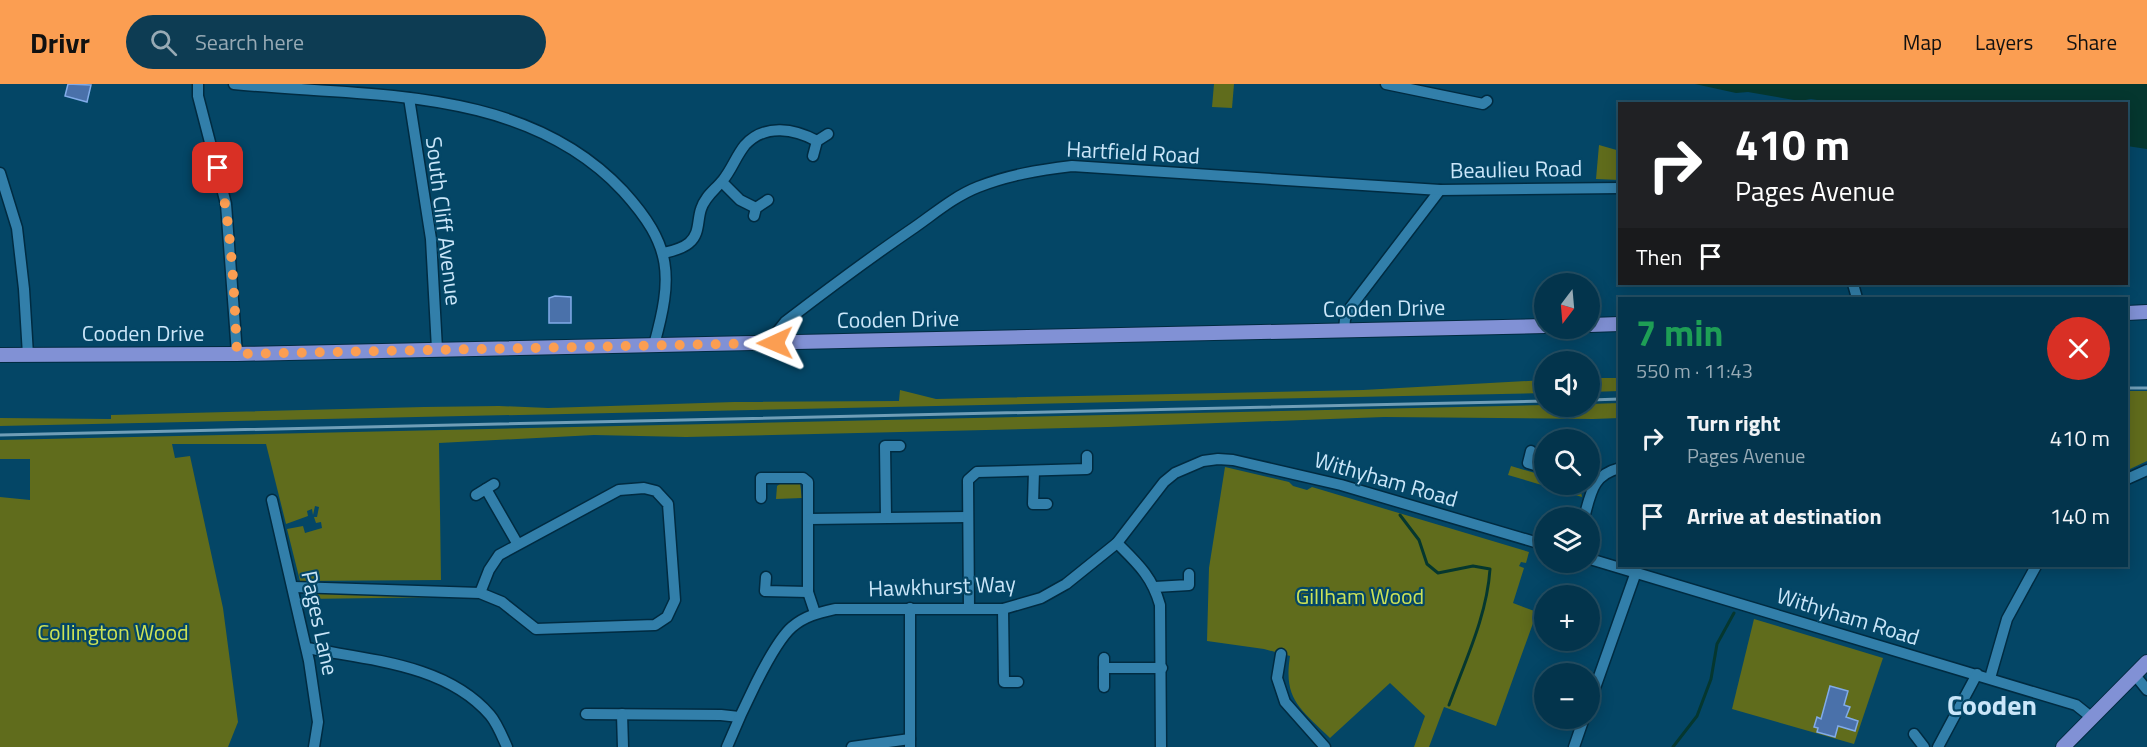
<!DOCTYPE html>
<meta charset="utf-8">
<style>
:root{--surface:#03344c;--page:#0d3c53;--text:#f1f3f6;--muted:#97aab5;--line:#244f64;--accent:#fb9e52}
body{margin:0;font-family:"Titillium Web",sans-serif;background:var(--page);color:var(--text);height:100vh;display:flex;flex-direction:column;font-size:22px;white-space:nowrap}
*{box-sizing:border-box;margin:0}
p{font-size:20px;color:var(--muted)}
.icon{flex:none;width:33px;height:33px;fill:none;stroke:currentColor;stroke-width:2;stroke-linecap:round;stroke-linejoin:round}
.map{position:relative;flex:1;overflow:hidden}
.panel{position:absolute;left:1618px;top:213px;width:510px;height:270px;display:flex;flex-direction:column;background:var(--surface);border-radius:0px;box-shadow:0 3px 15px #0003,0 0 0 2px var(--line)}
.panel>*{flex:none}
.guide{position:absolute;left:1618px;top:18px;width:510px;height:183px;border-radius:0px;box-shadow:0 3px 15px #0003,0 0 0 2px var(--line);background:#202124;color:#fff;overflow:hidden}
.needle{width:39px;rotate:196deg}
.tools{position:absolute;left:1534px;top:189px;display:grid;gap:12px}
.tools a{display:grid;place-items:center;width:66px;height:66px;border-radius:50%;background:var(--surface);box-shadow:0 3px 15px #0003,0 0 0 2px var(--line);font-size:30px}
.pin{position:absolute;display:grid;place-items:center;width:51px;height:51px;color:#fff;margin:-26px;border-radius:12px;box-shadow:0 3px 9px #0006}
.me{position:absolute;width:66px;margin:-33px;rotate:269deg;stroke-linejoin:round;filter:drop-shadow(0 0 4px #0008)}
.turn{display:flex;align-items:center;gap:21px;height:126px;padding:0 18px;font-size:27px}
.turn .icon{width:78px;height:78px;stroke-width:2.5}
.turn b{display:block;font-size:42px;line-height:51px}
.then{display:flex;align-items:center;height:57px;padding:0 18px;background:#0003;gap:12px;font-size:22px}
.round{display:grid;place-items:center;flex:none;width:63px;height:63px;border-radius:32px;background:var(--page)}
.summary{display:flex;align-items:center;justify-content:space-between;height:102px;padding:0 18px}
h1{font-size:36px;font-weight:700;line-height:45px;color:#1e9e55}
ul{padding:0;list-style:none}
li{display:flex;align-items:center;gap:18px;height:78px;padding:0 18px}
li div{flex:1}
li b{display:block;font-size:22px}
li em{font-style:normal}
header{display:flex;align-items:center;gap:36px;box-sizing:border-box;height:84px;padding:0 30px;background:var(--accent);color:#111}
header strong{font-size:28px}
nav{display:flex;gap:33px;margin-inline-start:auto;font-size:21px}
.search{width:420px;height:54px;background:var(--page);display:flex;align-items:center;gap:15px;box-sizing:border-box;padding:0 21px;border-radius:33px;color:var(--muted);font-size:22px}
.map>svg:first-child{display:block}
.green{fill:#606c1c}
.water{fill:#05372f}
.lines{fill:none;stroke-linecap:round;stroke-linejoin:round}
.stream{stroke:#05372f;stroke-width:3}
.building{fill:#4a71aa;stroke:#81abe8;stroke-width:1.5}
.minor-casing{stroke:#002b41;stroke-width:13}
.major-casing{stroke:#002b41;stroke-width:16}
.minor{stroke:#327faa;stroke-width:10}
.major{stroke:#8191d5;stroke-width:14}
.rail{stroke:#709eb7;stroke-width:3}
.route{stroke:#fb9e52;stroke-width:10;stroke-dasharray:0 18}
.labels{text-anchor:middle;stroke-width:4.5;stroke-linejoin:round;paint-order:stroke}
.street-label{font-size:22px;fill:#cae6f9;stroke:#044666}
.park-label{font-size:22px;fill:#cce257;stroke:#044666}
.district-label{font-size:28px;font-weight:bold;fill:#cae6f9;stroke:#044666}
</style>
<header>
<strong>Drivr</strong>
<div class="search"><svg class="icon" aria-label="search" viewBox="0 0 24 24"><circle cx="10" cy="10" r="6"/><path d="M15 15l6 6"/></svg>Search here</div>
<nav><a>Map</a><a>Layers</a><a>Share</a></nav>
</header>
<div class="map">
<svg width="2147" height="663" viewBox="0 0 2147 663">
<rect width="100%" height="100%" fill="#044666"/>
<g class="green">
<path d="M1214 0H1234L1232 24 1212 23Z"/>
<path d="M1599 61 1620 67V96L1596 95Z"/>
<path d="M1590 294H1620V307L1590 308Z"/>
<path d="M1545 296V309L0 342V334L111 335V331L424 323 499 322 548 324 734 318 899 317 900 306 936 315 1363 306Z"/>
<path d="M2127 307H2147V377L2130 385 2127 378Z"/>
<path d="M1620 319V334L1593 335 1384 333 1108 343 686 353 594 351 439 359 441 496 300 497 287 445 303 442 305 449 322 444 321 438 316 439 314 433H317L319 423 315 422 313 431 312 425 307 427 308 432 286 440 266 360H172L175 374 190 372 223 524 238 638 228 663H0V413L30 416V375H0V356L1545 321V322H1590V320Z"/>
<path d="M1511 382 1545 392V400L1580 402 1582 413 1508 391Z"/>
<path d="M1225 383 1289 398 1293 402 1307 406 1312 403 1529 468 1526 479 1521 478 1519 482 1524 484 1513 519 1537 528 1496 642 1444 623 1429 663H1414L1425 632 1390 599 1330 654C1301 625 1283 616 1290 572L1264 565 1207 557 1209 484Z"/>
<path d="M784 397 800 399 802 414 776 415 777 402Z"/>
<path d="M312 509 451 513 304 515 307 510Z"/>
<path d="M1754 535 1883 574 1854 660 1732 625Z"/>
</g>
<path class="water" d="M1695 0H2147V65L2127 62V20H1841L1811 15 1800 17 1748 8 1736 9Z"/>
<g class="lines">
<g class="stream">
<path d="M1400 431 1419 456 1427 480 1438 489 1473 482 1490 485C1487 532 1465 577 1449 621"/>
<path d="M1673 663 1697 632 1711 595 1717 560 1734 529"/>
</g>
</g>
<g class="building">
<path d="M68 0 91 1 87 18 65 12Z"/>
<path d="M555 212 571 213V239H549V214Z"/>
<path d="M1830 602 1848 607 1844 621 1850 623 1846 633 1858 637 1855 647 1838 642 1835 653 1817 648 1818 644 1814 643 1817 633 1821 635Z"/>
</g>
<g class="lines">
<defs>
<g id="minor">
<path d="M198 0V12L226 120 237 270"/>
<path d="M234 0C367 13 524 1 623 107 673 162 673 192 654 261"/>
<path d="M1386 0 1483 20 1487 17"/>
<path d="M409 14 431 155 437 265"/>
<path d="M813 72 817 57 828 50"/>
<path d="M0 89 17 144 24 205 28 271"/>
<path d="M722 98 740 116 756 124"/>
<path d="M754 132 756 124 768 116"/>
<path d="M664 169C672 167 682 165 689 159 700 150 697 137 701 125 705 112 715 106 723 96 732 85 736 72 745 61 765 39 795 45 817 57"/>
<path d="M1853 200 1857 214"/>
<path d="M1344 246 1345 235 1350 224 1440 106"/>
<path d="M775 259 777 248 785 238C828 205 871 173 915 143 935 129 955 112 978 103 1008 91 1039 86 1072 82L1440 106 1620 104"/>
<path d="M1531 367 1528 379 1545 384"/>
<path d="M1034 387 1033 420H1047"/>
<path d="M2127 395 2147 386"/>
<path d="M486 405 517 459"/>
<path d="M476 411 494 400"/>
<path d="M761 414V394H803L808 398V508L815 529"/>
<path d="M272 416 309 577 318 638 314 663"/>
<path d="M886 433 885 362H900"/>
<path d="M1584 434C1591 409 1592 391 1620 384"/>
<path d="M810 435 967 433"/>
<path d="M1117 459C1137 479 1152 492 1160 521L1161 663"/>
<path d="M1590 475 2076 621 2091 633"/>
<path d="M766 493 765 507 808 508"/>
<path d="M294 503 480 509 502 518 536 545 655 541 667 533 675 516 668 420 656 407 644 404 619 406 499 471 489 486 480 509"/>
<path d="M1155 503 1189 501V490"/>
<path d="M910 524V663"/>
<path d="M969 524 968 396 977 388 1087 385V372"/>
<path d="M1003 525 1004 598H1018"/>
<path d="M307 564C369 576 446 580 490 631 497 639 502 652 507 663"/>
<path d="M1281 570 1277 594 1285 618 1325 663"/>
<path d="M1104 584H1162"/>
<path d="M2135 591 2147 606"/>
<path d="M1990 594 2007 535 2036 482"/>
<path d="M1104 603V574"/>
<path d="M1590 618 1636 488"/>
<path d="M586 630 721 631 739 633"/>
<path d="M622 630 623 663"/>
<path d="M1914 650 1924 663"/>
<path d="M727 663C738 636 771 561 792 543 805 532 818 529 835 525H1003L1041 514 1066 500 1117 459 1164 398 1175 389 1203 377 1218 375 1233 376 1341 401 1545 461"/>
<path d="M852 663 910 655"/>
<path d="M1574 663 1584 634"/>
<path d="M1938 663 1977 590"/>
</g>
<g id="major">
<path d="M2127 229 2147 228"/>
<path d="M1590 241 1620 240"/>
<path d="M0 271 237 270 1545 242"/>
<path d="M2063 663 2147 578"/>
</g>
</defs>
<use href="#minor" class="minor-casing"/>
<use href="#major" class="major-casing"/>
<use href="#minor" class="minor"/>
<use href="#major" class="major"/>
<g class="rail">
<path d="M2127 304H2147"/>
<path d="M1590 316 1620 315"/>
<path d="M0 351 1545 317"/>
</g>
</g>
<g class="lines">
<path class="route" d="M218 84C232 145 234 207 237 270L775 259"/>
</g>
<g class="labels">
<g class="street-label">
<text transform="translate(1133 68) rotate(3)" y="8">Hartfield Road</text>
<text transform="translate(1516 85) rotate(-1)" y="8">Beaulieu Road</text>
<text transform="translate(444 137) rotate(83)" y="8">South Cliff Avenue</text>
<text transform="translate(1384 224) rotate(-1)" y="8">Cooden Drive</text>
<text transform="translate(898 235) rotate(-1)" y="8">Cooden Drive</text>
<text x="143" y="257">Cooden Drive</text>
<text transform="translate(1386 395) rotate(16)" y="8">Withyham Road</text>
<text transform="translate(942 502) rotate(-2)" y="8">Hawkhurst Way</text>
<text transform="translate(1848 532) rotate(17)" y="8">Withyham Road</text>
<text transform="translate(320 539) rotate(78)" y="8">Pages Lane</text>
</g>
<g class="park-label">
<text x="1360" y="520">Gillham Wood</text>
<text x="113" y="556">Collington Wood</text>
</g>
<g class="district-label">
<text x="1992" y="631">Cooden</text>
</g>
</g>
</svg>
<div class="tools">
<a><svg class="needle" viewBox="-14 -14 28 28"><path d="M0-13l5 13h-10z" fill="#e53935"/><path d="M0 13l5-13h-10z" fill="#97aab5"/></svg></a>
<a><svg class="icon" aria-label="sound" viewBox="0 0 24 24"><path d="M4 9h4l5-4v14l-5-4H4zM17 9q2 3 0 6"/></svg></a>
<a><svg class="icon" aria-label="search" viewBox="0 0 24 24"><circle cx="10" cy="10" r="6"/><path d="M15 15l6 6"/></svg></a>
<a><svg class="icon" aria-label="layers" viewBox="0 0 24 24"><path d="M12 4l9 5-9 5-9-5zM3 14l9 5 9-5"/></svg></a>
<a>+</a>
<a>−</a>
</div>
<div class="pin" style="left:218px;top:84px;background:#d93025"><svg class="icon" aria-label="arrive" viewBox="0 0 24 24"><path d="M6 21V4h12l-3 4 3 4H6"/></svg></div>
<svg class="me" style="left:775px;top:259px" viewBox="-20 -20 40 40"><path d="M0-17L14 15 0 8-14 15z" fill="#fb9e52" stroke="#fff" stroke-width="4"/></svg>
<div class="guide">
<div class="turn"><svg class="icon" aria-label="right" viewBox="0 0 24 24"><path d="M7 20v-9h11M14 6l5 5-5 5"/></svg><div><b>410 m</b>Pages Avenue</div></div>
<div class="then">Then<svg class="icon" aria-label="arrive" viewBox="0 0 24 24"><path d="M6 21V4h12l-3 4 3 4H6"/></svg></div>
</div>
<section class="panel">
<div class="summary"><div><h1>7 min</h1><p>550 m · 11:43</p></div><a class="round" style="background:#d93025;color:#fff"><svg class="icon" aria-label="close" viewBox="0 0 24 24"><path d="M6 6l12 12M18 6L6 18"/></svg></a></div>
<ul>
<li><svg class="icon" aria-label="right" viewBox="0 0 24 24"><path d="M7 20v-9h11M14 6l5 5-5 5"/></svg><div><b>Turn right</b><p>Pages Avenue</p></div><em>410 m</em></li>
<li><svg class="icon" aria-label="arrive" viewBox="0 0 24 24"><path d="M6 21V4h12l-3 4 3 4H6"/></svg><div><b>Arrive at destination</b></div><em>140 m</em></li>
</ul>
</section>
</div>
